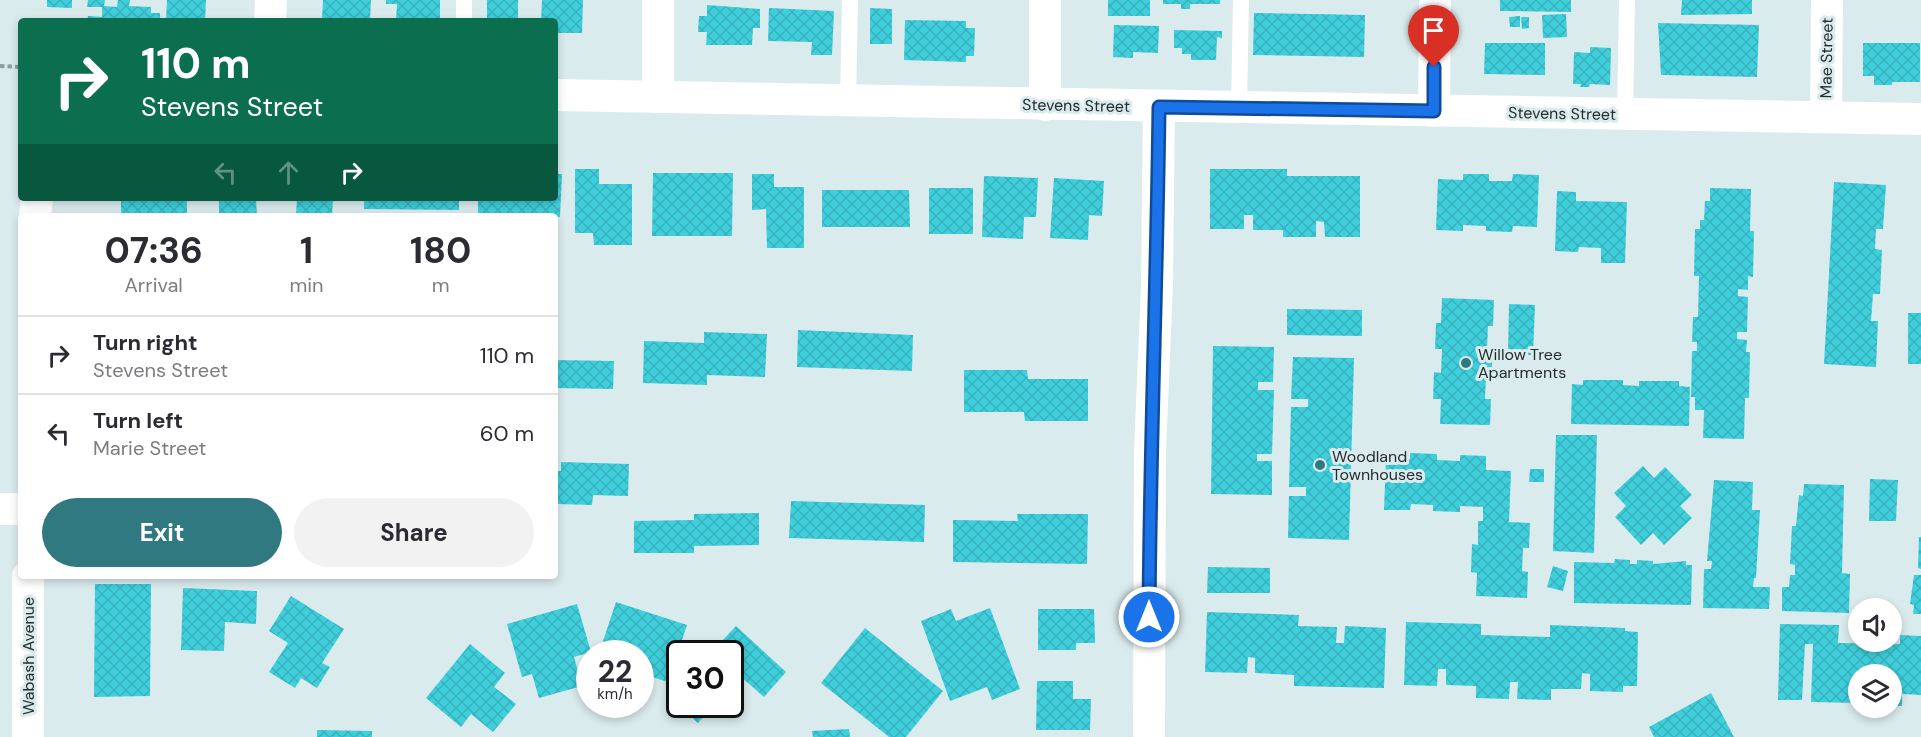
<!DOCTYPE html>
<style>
:root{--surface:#fff;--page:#f2f2f3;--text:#2b2b33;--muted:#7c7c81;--line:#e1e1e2;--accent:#317980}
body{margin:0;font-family:"DM Sans",sans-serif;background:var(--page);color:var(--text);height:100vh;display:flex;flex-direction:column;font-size:22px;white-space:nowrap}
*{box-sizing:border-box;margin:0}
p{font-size:20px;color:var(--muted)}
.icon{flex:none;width:33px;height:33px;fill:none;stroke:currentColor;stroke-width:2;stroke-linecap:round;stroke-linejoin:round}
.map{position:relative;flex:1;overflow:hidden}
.drawer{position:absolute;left:18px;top:213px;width:540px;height:366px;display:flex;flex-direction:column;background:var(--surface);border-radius:6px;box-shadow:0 3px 9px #0003}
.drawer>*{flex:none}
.top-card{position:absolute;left:18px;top:18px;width:540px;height:183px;border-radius:6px;box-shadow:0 3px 9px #0003;background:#0b6e4f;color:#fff;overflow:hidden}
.controls{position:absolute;left:1848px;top:598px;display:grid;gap:12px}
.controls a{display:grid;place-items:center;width:54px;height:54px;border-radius:50%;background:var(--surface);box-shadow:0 3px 9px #0003;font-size:30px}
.speed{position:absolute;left:576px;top:640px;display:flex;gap:12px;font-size:30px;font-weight:700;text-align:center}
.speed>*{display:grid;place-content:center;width:78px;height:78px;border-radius:50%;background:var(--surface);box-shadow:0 3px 9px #0003;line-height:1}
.speed small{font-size:15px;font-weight:400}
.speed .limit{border:3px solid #111;border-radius:9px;background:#fff;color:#111}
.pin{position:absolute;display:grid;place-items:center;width:51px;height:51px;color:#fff;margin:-62px -26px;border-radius:50% 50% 50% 0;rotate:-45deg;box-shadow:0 0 6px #0007}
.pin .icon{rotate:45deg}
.me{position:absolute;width:66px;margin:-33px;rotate:0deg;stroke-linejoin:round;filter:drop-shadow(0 0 4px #0008)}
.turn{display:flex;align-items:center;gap:21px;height:126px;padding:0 24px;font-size:27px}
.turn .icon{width:78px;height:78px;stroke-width:2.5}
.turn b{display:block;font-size:42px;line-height:51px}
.lanes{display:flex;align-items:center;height:57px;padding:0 24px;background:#0003;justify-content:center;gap:30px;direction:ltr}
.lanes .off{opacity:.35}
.eta{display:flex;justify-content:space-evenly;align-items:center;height:102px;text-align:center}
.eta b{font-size:36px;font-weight:700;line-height:42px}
.cta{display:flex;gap:12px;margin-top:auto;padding:12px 24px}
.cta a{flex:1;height:69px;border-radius:36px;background:var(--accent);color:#fff;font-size:24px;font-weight:700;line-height:69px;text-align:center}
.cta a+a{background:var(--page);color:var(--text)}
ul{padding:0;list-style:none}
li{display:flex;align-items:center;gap:18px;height:78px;padding:0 24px;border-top:2px solid var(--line)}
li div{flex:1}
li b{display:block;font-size:22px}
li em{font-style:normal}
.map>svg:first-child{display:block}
.building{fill:url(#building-cross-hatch)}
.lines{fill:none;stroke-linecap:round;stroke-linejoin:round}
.path{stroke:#909d9e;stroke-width:4;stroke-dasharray:4.5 3;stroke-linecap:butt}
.lane{stroke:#fff;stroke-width:16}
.street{stroke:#fff;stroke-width:32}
.route-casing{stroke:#114b97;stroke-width:15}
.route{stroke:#1a73e8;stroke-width:10}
.poi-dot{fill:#317980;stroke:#daebed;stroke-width:2}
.labels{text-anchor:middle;stroke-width:6;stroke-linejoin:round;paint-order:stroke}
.street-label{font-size:16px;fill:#252c2c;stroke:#daebed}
.poi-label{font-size:16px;fill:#252c2c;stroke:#daebed;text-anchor:start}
</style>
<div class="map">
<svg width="1921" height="737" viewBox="0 0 1921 737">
<defs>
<pattern id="building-cross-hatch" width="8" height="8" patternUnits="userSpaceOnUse" patternTransform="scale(1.5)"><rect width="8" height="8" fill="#3fcfdc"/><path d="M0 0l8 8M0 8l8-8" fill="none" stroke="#37b2bd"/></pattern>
</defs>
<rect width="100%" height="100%" fill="#daebed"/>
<g class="building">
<path d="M47 0H72V8L47 7Z"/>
<path d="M88 0H105L104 6 117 7 118 0H130L129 6 151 7V13H160V21H87L88 16 102 17V7H87Z"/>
<path d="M167 0H206L205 21H166Z"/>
<path d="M323 0H371L370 20 322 19Z"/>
<path d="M386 0H440V21H396L397 4H386Z"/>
<rect x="487" y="0" width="31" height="21"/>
<path d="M542 0H583L582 33H555V21H541Z"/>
<rect x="1108" y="0" width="42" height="16"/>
<path d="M1163 0H1220V4H1190V9H1181V4H1163Z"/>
<path d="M1500 0H1571V12L1500 11Z"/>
<path d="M1682 0H1752V14L1681 15Z"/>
<path d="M707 5 760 9V28H753L752 45H706L707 32H698L699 16H707Z"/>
<path d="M769 8 834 11 832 55H811L812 42 768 41Z"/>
<path d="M870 8 892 9V44H870Z"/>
<path d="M1254 13 1365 15 1364 57 1253 55Z"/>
<path d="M1566 14 1567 37 1543 38 1542 15Z"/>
<path d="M1520 16V27H1510L1509 17Z"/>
<path d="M1521 17H1529V28L1522 29Z"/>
<path d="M905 20 966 21V28H975L974 56H966V62L904 60Z"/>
<path d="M1658 23 1759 25 1757 77 1661 75Z"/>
<path d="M1114 25 1159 26 1158 53 1133 52V58L1113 57Z"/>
<path d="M1174 30 1222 31V38L1217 37 1216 60H1191V54H1182V48H1174Z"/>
<path d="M1485 43H1545V75L1484 74Z"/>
<path d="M1863 43H1920V82H1892V85H1874V76H1863Z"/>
<path d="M1590 47 1611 48 1610 85 1590 84 1589 87H1580L1581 84H1573L1574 52 1590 53Z"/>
<path d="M575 169H599V184H632V245H594L593 233H575Z"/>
<path d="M1210 169H1287V176H1360V237H1325L1324 222 1316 221V237H1283V230H1253V215H1244V229H1210Z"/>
<path d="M653 173H733L732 236H652Z"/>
<path d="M555 174H562L560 217 478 216V198H555Z"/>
<path d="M752 174H774V187H804V248H767L766 209 752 210Z"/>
<path d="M1463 174H1489V181H1512L1513 174 1539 175 1537 227 1513 226 1512 232 1486 231V226L1463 225V231L1436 230 1438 179 1463 180Z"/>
<path d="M984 176 1038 178 1036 217H1024L1023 239 982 237Z"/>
<path d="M1054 178 1104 181 1102 216 1089 215 1088 240 1050 238Z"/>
<path d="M1834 182 1886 185 1883 229H1876L1875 249 1882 250 1880 294H1873L1871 321H1878L1876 367 1824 364Z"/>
<rect x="929" y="188" width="44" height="46"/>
<path d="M1710 188 1751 189 1750 231H1754L1753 277 1748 276V290L1738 289V296L1748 297 1747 332H1737V339L1747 340 1746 352H1750L1749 398H1745L1744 439 1703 438 1704 410H1695V397H1691L1692 351H1697V342H1692L1693 317H1698L1699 276H1694L1695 229H1700V220H1704L1705 201H1710Z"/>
<path d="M822 190H909L910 227H822Z"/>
<path d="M1557 191 1576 192V201L1627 202 1625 263H1601V248L1579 247 1578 252 1555 251Z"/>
<rect x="121" y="198" width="66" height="18"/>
<path d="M219 198H256L257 216H219Z"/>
<path d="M297 198H333L332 216H296Z"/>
<path d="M364 198H459V210L364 209Z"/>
<path d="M1442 298 1494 300 1493 326H1488L1487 349H1492V376H1486L1485 399H1491L1490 425 1440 424 1441 399H1433L1434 372 1441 373 1442 349H1435L1436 323H1441Z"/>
<path d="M1509 304 1535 305 1533 355 1508 354Z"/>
<path d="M1287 309 1362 310V336L1287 335Z"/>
<rect x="1908" y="313" width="13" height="51"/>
<path d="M798 330 913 335 912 371 797 367Z"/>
<path d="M704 332 767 334 765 377 707 375V385L643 383 644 341 704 343Z"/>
<path d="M1213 346 1274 347 1273 382H1258V390H1274L1272 454H1257V461H1272V495L1211 494Z"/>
<path d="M1293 357 1354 358 1349 540 1288 538 1289 496H1306V487H1289L1291 407H1308V399H1291Z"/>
<path d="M555 360 614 361 613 389 555 388Z"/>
<path d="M964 370H1027L1028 379H1088V421H1025L1024 412H964Z"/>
<path d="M1583 380H1623V385L1639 386V381H1679V386L1690 387 1689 426 1571 424 1572 384 1583 385Z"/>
<path d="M1556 435H1597L1594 553 1553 551Z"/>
<path d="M1410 453 1437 454V460L1460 461V455L1486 456V470L1511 471 1509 522 1530 523 1529 548H1523L1522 571 1528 572 1527 598 1476 596 1477 573 1471 572 1472 544 1478 545V521H1483V507L1460 506V512L1433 511V505L1411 504 1410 510H1384L1386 458 1410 459Z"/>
<path d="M561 462 629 464 628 496 593 495 592 505 555 504V471H561Z"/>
<path d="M1643 466 1654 478 1665 467 1692 495 1680 506 1692 518 1664 545 1653 533 1641 545 1615 517 1626 506 1614 493Z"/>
<path d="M1530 469H1544V482H1529Z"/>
<path d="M1870 479 1898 480 1896 521H1869Z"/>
<path d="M1714 480 1753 482 1752 510H1760L1756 578H1754L1753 587H1770L1769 609 1703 608 1704 569H1711L1712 561H1707Z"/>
<path d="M1804 484 1844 485 1842 573 1850 574 1849 613 1782 611V587H1789L1790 575H1795V565L1790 564 1792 526H1796L1799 495 1803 496Z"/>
<path d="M791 501 925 505 924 542 789 538Z"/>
<path d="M759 513V545L694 546V553H634V521L694 520V514Z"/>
<path d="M1017 514H1088L1087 564 953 562V520L1018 521Z"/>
<path d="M1919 537H1921V569L1918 568Z"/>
<path d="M1615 559 1630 560V564H1637V560L1653 561V564L1686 561V565H1692L1691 605 1574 603V562L1614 563Z"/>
<path d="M1553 566 1568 571 1563 591 1547 587Z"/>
<path d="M1208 567 1270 568V593H1207Z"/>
<path d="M1914 575H1921V614H1913L1914 605 1910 604Z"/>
<path d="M95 584H151L150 696 94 697Z"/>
<path d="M183 588 257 591 256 624 225 622 224 651 181 650Z"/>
<path d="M291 596 344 629 322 663 330 667 317 688 301 678 295 688 269 672 288 643 269 631Z"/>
<path d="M616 602 687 625 668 682 649 676 644 693 640 692V654H612L600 650Z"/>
<path d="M577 604 591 652 574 657 582 686 539 698 532 674 522 677 507 624Z"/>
<path d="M990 608 1020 689 992 700 987 687 950 701 921 621 951 609 956 621Z"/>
<path d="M1038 609H1094L1095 643H1076V650H1038Z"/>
<path d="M1207 612 1299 615 1298 626 1337 627 1336 643H1344L1345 626 1386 628 1384 688 1294 686V675L1255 673V658L1248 657 1247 673 1205 672Z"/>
<path d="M1406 622 1481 624V635L1550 637V625L1625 628V631L1638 632 1637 686H1623V692L1590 691V674L1582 673 1581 689H1551V700L1517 699 1518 682H1510L1509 699 1476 698V686L1446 685V669H1438L1437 686 1404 685Z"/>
<path d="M1780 624 1839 625 1838 643 1900 644V635L1921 636V695L1902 694V706H1892V675H1858V703L1811 702 1813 644H1805L1802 700H1778Z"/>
<path d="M736 626 786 672 764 697 740 676 730 687V654H710Z"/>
<path d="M865 628 943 691 906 737H889L821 683Z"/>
<path d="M470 644 505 673 494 687 516 704 493 732 471 714 461 727 426 698Z"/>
<path d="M1037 681H1073V699H1091L1090 730H1036Z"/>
<path d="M680 687V705H714L698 723 670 698Z"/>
<path d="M1711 693 1734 737H1654L1649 727Z"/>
<path d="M849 729 850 737H813L812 731Z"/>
<path d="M317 730 372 731V737H317Z"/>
</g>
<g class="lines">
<path class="path" d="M0 66 21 67"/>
<g class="lane">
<path d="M464 21V0"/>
<path d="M848 101 850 0"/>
<path d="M1239 108 1241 0"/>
<path d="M1625 114 1627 0"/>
</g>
<g class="street">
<path d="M270 21 271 0"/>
<path d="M555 95 1921 119"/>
<path d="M658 97V0"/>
<path d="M1045 105V0"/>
<path d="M1434 111 1435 0"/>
<path d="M1826 117 1827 0"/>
<path d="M35 216 37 198"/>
<path d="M0 509H21"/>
<path d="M28 737V576"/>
<path d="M1149 737 1150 451 1157 285 1159 107"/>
</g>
</g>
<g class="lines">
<defs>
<path id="route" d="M1149 617C1150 447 1157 277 1159 107L1434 111V67"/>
</defs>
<use href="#route" class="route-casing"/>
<use href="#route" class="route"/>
</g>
<g class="poi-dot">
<circle cx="1466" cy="363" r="6"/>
<circle cx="1320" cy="465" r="6"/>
</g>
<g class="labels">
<g class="street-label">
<text transform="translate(1826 58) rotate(-89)" y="6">Mae Street</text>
<text transform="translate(1076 105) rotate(1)" y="6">Stevens Street</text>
<text transform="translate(1562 113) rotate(1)" y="6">Stevens Street</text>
<text transform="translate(28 656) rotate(-90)" y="6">Wabash Avenue</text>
</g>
<g class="poi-label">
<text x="1478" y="360">Willow Tree<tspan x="1478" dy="18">Apartments</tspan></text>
<text x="1332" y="462">Woodland<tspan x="1332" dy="18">Townhouses</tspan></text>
</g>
</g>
</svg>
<div class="controls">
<a><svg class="icon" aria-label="sound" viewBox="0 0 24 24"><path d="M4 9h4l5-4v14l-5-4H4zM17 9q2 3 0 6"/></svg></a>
<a><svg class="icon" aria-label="layers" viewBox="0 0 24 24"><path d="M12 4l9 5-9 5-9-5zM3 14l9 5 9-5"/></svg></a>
</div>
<div class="speed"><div>22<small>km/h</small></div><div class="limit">30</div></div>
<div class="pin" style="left:1434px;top:67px;background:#d93025"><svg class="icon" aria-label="arrive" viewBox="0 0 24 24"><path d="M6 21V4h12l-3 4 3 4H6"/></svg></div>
<svg class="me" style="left:1149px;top:617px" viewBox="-20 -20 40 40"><circle r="17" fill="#1a73e8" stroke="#fff" stroke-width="3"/><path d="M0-11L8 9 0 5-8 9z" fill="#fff"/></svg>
<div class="top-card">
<div class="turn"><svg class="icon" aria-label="right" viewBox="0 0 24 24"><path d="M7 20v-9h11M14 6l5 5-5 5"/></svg><div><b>110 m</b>Stevens Street</div></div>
<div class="lanes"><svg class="icon off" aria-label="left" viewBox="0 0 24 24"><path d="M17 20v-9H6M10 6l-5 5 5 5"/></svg><svg class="icon off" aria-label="ahead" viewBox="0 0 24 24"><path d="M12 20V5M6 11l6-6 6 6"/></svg><svg class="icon" aria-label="right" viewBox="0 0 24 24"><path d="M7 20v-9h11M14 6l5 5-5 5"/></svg></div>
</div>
<section class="drawer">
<div class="eta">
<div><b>07:36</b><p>Arrival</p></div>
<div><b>1</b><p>min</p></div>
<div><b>180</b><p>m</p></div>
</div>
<ul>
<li><svg class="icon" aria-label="right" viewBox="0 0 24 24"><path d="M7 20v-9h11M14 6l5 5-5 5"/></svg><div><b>Turn right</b><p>Stevens Street</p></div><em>110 m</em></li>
<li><svg class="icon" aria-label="left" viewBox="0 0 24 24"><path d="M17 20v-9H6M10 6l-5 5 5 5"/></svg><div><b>Turn left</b><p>Marie Street</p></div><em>60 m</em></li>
</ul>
<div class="cta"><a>Exit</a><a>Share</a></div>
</section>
</div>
